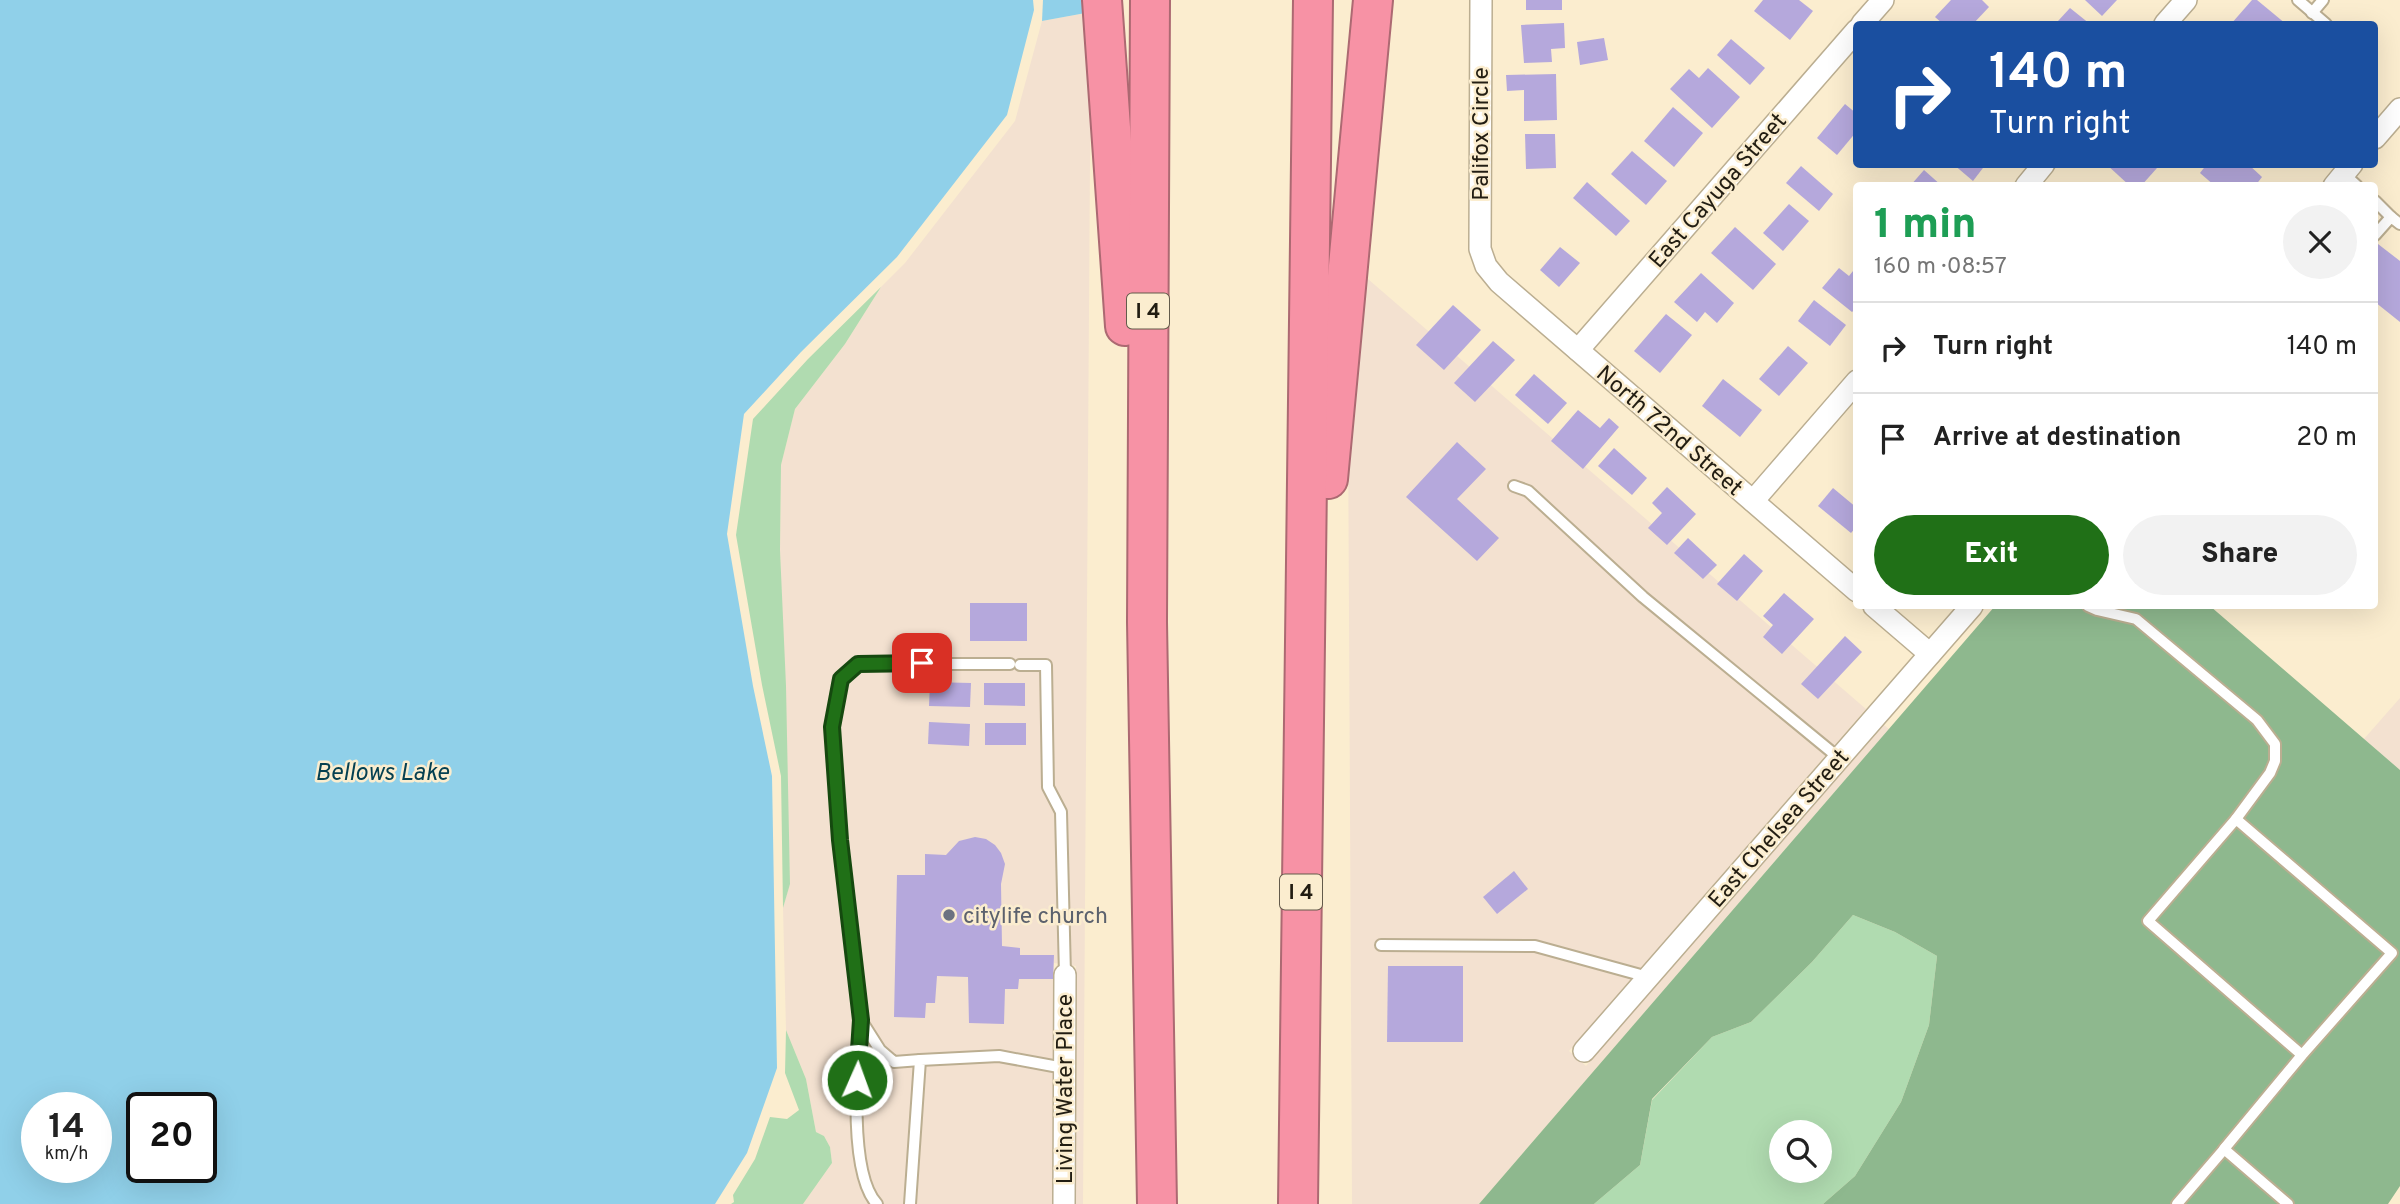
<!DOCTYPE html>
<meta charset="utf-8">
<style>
:root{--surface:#fff;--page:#f2f2f2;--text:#222;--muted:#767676;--line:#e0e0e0;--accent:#207017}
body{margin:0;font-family:Overpass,sans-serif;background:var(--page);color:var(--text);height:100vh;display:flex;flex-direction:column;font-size:26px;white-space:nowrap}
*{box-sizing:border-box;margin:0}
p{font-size:23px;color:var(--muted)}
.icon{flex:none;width:38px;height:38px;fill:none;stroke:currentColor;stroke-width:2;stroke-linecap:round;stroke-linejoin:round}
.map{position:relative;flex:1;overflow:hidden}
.details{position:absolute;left:1853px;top:182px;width:525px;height:427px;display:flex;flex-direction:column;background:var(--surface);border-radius:7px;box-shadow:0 7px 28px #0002}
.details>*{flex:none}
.guide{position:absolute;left:1853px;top:21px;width:525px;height:147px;border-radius:7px;box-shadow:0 7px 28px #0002;background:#1a4fa0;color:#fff;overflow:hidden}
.buttons{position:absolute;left:1769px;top:1120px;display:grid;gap:14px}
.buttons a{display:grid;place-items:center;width:63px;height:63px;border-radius:50%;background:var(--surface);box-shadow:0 7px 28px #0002;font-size:35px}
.speed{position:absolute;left:21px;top:1092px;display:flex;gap:14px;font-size:35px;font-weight:700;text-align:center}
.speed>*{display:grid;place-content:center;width:91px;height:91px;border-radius:50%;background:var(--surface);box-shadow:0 7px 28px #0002;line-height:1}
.speed small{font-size:18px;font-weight:400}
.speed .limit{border:4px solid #111;border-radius:10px;background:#fff;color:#111}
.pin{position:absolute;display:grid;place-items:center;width:60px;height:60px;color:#fff;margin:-30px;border-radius:14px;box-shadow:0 4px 10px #0006}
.me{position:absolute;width:77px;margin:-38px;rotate:2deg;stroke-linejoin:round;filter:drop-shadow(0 0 5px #0008)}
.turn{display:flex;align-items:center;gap:24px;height:147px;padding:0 21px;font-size:32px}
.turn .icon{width:91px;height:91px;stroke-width:2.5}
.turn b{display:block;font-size:49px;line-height:60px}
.round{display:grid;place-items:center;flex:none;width:74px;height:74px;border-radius:37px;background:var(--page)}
.overview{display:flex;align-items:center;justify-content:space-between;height:119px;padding:0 21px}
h1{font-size:42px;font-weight:800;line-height:52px;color:#1e9e55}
.cta{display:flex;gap:14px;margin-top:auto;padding:14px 21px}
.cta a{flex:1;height:80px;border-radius:42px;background:var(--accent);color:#fff;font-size:28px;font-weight:800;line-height:80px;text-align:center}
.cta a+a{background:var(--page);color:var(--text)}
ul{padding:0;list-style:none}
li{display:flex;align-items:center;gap:21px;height:91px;padding:0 21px;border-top:2px solid var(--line)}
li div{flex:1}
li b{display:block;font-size:26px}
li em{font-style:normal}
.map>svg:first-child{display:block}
.commercial{fill:#f3e1d0}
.green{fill:#b0dbb0;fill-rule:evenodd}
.forest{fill:#8eb88e}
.water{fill:#90d0e9;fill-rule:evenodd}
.building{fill:#b5a8dc}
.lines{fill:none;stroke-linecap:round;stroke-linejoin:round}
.service-casing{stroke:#bbae91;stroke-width:14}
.minor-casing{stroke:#bbae91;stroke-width:24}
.motorway-casing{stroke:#ac6972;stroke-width:42}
.service{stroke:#fff;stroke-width:10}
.minor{stroke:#fff;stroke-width:21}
.motorway{stroke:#f792a5;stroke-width:38}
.route-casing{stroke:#15490f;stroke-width:18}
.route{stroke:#207017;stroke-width:12}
.worship-dot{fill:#6b7280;stroke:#fbedcf;stroke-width:2.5}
.labels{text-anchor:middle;stroke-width:5;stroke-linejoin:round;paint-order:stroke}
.shield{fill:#fbedcf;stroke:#635b4b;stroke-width:2}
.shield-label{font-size:21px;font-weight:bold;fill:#221d12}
.street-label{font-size:23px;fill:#221d12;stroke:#fbedcf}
.worship-label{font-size:23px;fill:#5b616d;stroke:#fbedcf;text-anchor:start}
.water-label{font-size:24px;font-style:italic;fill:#054051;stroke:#fbedcf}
</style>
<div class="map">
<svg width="2400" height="1204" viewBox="0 0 2400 1204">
<rect width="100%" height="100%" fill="#fbedcf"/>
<g class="commercial">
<path d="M1091 12 1083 1204H1075L1076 966 1054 963 1053 1204H803L832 1163 830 1147 824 1136 816 1132 806 1079 786 1030 783 908 790 883 780 550 781 465 795 409 845 344 881 287 905 263 1015 121 1042 21Z"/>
<path d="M1361 273 1866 709 1569 1051 1586 1066 1884 725 1889 729 1479 1204H1352L1348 416Z"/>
<path d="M2400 698V770L2364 739Z"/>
</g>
<g class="green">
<path d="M881 287 845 344 795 409 781 465 780 550 786 686 790 884 783 908 781 776 762 685 736 535 753 419 808 359Z"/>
<path d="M1853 915 1895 932 1937 956 1929 1025 1901 1102 1855 1176 1823 1204H1594L1640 1165 1652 1100 1712 1037 1751 1022 1812 962ZM1782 1132H1820V1171H1782Z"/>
<path d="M786 1030 806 1079 816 1132 824 1136 830 1147 832 1163 803 1204H731L734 1202 733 1195 755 1159 770 1117 787 1119 799 1110 785 1073Z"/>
</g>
<path class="forest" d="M1995 606H2210L2400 770V1186L2388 1204H1823L1855 1176 1901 1102 1929 1025 1937 956 1895 932 1853 915 1812 962 1751 1022 1712 1037 1652 1099 1640 1165 1594 1204H1479Z"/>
<g class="water">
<path d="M0 0H1033L1034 10 1007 115 897 257 801 352 744 414 727 534 753 686 772 776 777 1068 747 1153 715 1204H0ZM37 1108H96V1167H37ZM142 1108H201V1167H142Z"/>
<path d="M1043 0H1091V12L1042 21Z"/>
</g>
<g class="building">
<rect x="1526" y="0" width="36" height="10"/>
<path d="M1763 0H1799L1813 11 1790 40 1754 11Z"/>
<path d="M1951 0H1982L1989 7 1973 24H1943L1935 17Z"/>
<path d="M2085 0H2117L2102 16Z"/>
<path d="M2252 0H2257L2286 24H2231Z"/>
<path d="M2070 8 2090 24H2062L2058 21Z"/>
<path d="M1564 23 1565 48 1551 49 1552 62 1524 63 1521 25Z"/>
<path d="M1604 38 1608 60 1580 65 1577 42Z"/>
<path d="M1731 39 1765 68 1750 85 1717 55Z"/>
<path d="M1708 68 1740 97 1712 128 1670 89 1689 69 1699 78Z"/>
<path d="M1556 74 1557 120 1524 121V90L1507 91 1506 75Z"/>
<path d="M1845 104 1857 114V131L1837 155 1817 138Z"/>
<path d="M1673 107 1703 133 1674 167 1644 141Z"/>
<path d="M1525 134H1555L1556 168 1526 169Z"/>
<path d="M1632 151 1667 181 1646 205 1611 174Z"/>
<path d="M1953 164H1986L1973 181Z"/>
<path d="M2106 164H2154L2157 168 2141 186H2130Z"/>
<path d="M2207 164H2248L2262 177 2255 186H2215L2200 173Z"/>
<path d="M1801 166 1833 194 1819 211 1786 183Z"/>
<path d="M1924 170 1942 186H1910Z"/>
<path d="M1587 182 1630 221 1616 236 1573 198Z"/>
<path d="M1789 204 1809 221 1783 251 1763 233Z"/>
<path d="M1735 227 1776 264 1753 290 1711 253Z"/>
<path d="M2378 244 2400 261V322L2375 302V248Z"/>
<path d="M1560 247 1580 263 1559 287 1540 270Z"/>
<path d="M1857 266V307L1852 312 1822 288 1839 268 1849 276Z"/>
<path d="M1701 273 1734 303 1717 323 1705 312 1697 322 1674 302Z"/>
<path d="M1814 300 1846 325 1830 346 1798 321Z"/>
<path d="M1453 305 1481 330 1444 370 1416 345Z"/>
<path d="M1666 314 1692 335 1660 373 1634 351Z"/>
<path d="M1493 341 1515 360 1475 402 1454 383Z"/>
<path d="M1788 346 1808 363 1779 396 1759 379Z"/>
<path d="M1534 374 1567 403 1548 424 1515 395Z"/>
<path d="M1723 379 1762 410 1740 437 1702 406Z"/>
<path d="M1578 410 1600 428 1609 418 1619 427 1583 469 1551 441Z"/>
<path d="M1457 442 1486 469 1457 499 1499 538 1477 561 1406 497Z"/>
<path d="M1614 448 1647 478 1632 495 1598 466Z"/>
<path d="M1667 487 1696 514 1667 545 1648 528 1662 513 1652 503Z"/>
<path d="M1833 488 1857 508V526L1851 533 1818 506Z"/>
<path d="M1688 538 1717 565 1703 579 1674 553Z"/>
<path d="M1744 554 1763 571 1737 601 1717 584Z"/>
<path d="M1784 593 1814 619 1782 654 1763 637 1773 625 1763 616Z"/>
<rect x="970" y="603" width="57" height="38"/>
<path d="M1845 636 1862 652 1818 699 1801 684Z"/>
<path d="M930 682 971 683 970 707 929 706Z"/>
<path d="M984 683H1025V706L984 705Z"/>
<path d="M929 722 970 724 969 746 928 744Z"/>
<rect x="985" y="723" width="41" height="22"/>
<path d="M975 837 986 839 995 845 1001 853 1005 864 1001 884 1002 946 1020 948V955H1054L1053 979H1019L1018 989H1005L1004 1024 969 1023 968 977 937 976 935 1003H926L925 1018 894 1017 897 875H925V854L946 855 959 841Z"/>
<path d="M1514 871 1528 889 1497 914 1483 897Z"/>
<path d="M1388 966H1463V1042H1387Z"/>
</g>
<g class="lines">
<defs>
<g id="service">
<path d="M2298 0 2326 24"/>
<path d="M2312 13 2323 0"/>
<path d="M2344 174 2357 186"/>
<path d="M2375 201 2391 217"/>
<path d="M2375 235 2391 217 2400 224"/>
<path d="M1514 486 1528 491 1643 597 1839 758"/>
<path d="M2088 606 2097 610 2136 619 2257 720 2275 744V761L2270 773 2236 819"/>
<path d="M1020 665H1046L1048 787 1061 812 1065 975"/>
<path d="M1381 945 1535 946 1648 977"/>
<path d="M861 1020C857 1062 848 1173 877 1204"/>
<path d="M920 1060 894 1062 880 1050 861 1020 840 840 832 727 841 679 858 664H1010"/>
<path d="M910 1204 920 1060 999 1056 1064 1068"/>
<path d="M2177 1204 2226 1147"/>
<path d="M2288 1204 2224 1149 2302 1055 2392 953 2236 819 2148 921 2302 1055"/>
</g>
<g id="minor">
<path d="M1481 0 1480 249 1486 266 1499 282 1857 591"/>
<path d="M1862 24 1883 0"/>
<path d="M2165 24 2186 0"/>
<path d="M2375 138 2400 109"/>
<path d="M2026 186 2044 164"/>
<path d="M2334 186 2352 164"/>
<path d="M1578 350 1857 30"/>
<path d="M1753 501 1857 381"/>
<path d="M1874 606 1930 654"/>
<path d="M1584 1051 1972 606"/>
<path d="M1064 1204 1065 975"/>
</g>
<g id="motorway">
<path d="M1102 0 1125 326"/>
<path d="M1150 0 1147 622 1157 1204"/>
<path d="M1328 479 1373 0"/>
<path d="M1298 1204 1313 0"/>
</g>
</defs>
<use href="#service" class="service-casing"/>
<use href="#minor" class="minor-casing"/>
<use href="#motorway" class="motorway-casing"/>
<use href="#service" class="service"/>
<use href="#minor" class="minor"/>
<use href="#motorway" class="motorway"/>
</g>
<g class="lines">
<defs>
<path id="route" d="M857 1080 861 1020 840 840 832 727 841 679 858 664 922 663"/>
</defs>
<use href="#route" class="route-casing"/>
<use href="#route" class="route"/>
</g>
<circle class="worship-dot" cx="949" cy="915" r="7"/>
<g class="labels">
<g class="shield">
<rect x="1127" y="293.5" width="42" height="35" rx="5"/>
<rect x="1280" y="874.5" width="42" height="35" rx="5"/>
</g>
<g class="shield-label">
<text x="1148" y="318">I 4</text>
<text x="1301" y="899">I 4</text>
</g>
<g class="street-label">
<text transform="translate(1480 134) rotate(-90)" y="8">Palifox Circle</text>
<text transform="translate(1717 190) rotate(-49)" y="8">East Cayuga Street</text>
<text transform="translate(1670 430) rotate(41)" y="8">North 72nd Street</text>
<text transform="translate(1778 828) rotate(-49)" y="8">East Chelsea Street</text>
<text transform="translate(1064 1089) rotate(-90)" y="8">Living Water Place</text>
</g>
<g class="worship-label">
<text x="963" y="923">citylife church</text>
</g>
<g class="water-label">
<text x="382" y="780">Bellows Lake</text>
</g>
</g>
</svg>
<div class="buttons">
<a><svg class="icon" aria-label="search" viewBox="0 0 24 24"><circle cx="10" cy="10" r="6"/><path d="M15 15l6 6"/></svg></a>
</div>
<div class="speed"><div>14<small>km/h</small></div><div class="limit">20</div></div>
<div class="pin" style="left:922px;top:663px;background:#d93025"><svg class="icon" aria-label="arrive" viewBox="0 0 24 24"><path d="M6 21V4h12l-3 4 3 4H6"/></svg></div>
<svg class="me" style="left:857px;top:1080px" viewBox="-20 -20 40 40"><circle r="17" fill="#207017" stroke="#fff" stroke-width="3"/><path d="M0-11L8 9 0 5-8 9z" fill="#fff"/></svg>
<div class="guide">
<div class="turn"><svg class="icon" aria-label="right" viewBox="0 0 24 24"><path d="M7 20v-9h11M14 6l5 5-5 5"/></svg><div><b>140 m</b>Turn right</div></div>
</div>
<section class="details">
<div class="overview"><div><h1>1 min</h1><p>160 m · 08:57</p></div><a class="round"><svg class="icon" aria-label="close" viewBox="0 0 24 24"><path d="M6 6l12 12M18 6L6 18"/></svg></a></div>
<ul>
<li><svg class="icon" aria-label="right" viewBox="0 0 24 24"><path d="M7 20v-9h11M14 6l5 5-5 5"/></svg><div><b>Turn right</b></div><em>140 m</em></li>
<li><svg class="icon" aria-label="arrive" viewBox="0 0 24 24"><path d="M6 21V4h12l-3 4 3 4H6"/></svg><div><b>Arrive at destination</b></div><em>20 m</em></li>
</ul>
<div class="cta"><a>Exit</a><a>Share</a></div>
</section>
</div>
